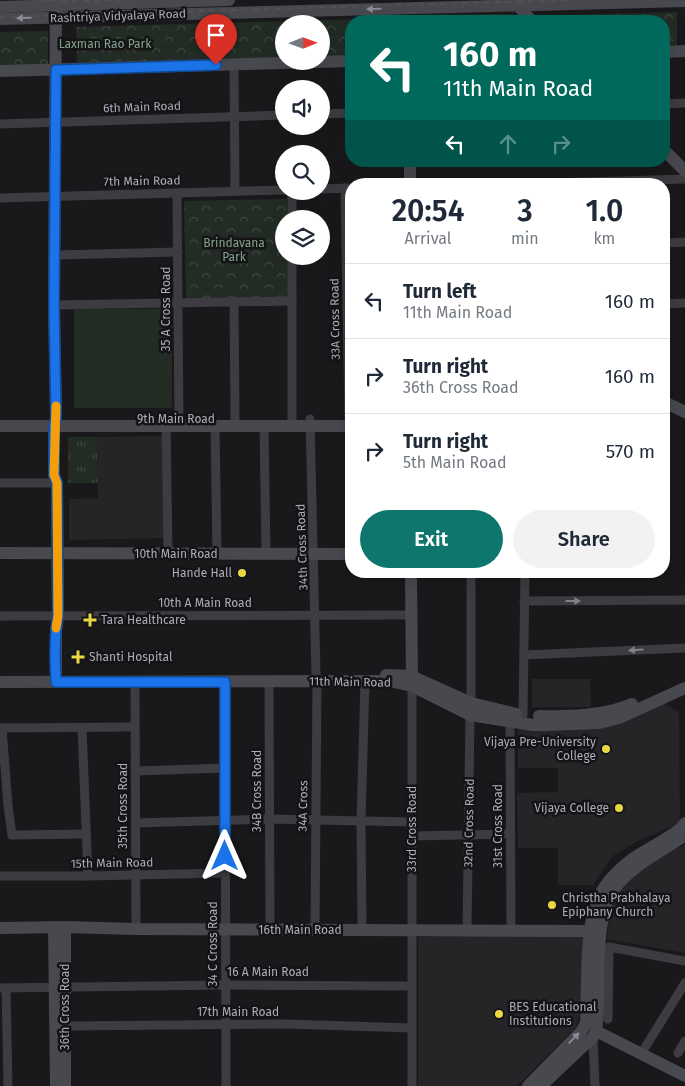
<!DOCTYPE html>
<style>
:root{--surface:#fff;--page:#f2f2f3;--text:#1f2937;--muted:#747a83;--line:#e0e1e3;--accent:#0f766e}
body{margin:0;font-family:"Fira Sans",sans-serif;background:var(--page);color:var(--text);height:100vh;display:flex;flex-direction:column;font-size:19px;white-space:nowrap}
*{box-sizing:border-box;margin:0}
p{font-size:16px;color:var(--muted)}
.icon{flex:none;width:28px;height:28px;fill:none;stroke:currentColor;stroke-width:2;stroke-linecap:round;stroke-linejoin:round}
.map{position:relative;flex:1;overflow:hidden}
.side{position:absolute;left:345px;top:178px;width:325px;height:400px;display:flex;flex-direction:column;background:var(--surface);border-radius:20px;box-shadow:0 5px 20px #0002}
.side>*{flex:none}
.hud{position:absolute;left:345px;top:15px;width:325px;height:152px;border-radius:20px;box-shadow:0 5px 20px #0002;background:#00695c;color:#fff;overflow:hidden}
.needle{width:32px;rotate:89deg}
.tools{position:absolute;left:275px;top:15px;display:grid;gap:10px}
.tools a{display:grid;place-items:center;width:55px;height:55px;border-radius:50%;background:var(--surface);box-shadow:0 5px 20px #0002;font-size:25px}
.pin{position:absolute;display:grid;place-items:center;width:42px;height:42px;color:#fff;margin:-51px -21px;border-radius:50% 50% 50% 0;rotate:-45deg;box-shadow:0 0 5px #0007}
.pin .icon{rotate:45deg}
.me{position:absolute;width:55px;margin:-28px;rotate:0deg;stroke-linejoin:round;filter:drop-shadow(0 0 4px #0008)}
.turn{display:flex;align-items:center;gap:18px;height:105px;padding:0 15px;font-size:22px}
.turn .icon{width:65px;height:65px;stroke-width:2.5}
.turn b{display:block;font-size:35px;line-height:42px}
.lanes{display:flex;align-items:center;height:48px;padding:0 15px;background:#0003;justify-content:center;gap:25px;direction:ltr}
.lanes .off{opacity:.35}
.eta{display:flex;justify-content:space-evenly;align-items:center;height:85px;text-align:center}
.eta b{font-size:30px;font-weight:600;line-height:35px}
.cta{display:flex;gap:10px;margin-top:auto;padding:10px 15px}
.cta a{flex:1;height:58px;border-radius:30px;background:var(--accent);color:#fff;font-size:20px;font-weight:600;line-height:58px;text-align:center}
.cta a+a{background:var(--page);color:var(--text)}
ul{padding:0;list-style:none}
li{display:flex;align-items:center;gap:15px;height:75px;padding:0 15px;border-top:1px solid var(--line)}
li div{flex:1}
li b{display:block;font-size:19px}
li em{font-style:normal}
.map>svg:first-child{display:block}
.built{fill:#252528}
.grass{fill:url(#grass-tufts)}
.park{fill:url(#park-crowns)}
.pitch{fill:#232b25}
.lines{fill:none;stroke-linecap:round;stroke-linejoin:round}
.street{stroke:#3c3c41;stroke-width:9}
.secondary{stroke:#48484f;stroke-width:12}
.rail{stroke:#515158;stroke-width:2;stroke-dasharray:6 5;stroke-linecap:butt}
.oneway{fill:#898a95}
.oneway2{fill:#7f808a}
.route-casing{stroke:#114b97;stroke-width:12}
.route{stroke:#1a73e8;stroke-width:9}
.slow{stroke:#f59e0b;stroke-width:9}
.poi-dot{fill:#e9d842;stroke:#141416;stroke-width:2}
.labels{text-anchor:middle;stroke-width:5;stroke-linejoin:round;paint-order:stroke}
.street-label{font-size:12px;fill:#acadba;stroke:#141416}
.park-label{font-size:12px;fill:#84a38d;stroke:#141416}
.poi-label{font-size:12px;fill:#acadba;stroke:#141416;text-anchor:start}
</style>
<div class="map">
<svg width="685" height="1086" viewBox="0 0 685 1086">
<defs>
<pattern id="grass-tufts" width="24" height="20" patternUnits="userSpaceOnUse" patternTransform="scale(1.25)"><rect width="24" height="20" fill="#232b25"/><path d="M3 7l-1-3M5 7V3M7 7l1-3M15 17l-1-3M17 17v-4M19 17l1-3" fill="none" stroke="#404743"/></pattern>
<pattern id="park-crowns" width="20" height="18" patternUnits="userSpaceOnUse" patternTransform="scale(1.25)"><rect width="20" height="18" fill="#232b25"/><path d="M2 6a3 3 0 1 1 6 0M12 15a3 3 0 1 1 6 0" fill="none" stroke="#404743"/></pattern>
</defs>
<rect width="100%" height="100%" fill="#19191b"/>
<g class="built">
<path d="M162 436 164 538 69 540V499L98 498 97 437Z"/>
<path d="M532 679H590L591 707H532Z"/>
<path d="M665 703 679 713 680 823 636 842 613 856 593 885H558V848H518L517 793 558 792V768H518V729Z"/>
<path d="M685 845V953L607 939 610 905 625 882 669 852Z"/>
<path d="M586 935 584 999 576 1028 517 1086H418V937Z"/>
</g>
<path class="grass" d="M68 437H97L98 483H68Z"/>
<g class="park">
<path d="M677 12V45H664V21H543L537 16Z"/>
<path d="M513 14 521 21H416V15Z"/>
<path d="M401 18V21H351V55L321 56V24H284V57L77 63 76 27Z"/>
<path d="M48 31V65L0 66V32Z"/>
<path d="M287 199V219H284V256H288L289 298 186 300 184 201Z"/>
</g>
<rect class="pitch" x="74" y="309" width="98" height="99"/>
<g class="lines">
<g class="street">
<path d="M234 65 235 191"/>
<path d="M664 104 685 103"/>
<path d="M321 114 351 113"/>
<path d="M0 124 284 115"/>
<path d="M520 184 685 179"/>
<path d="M345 188 349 418"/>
<path d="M321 189 351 188"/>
<path d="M177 193 179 426"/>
<path d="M0 198 284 190"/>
<path d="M292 219V191"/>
<path d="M664 243 685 242"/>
<path d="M55 255 178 252"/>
<path d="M234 302 235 418"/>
<path d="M664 304 685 303"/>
<path d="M54 305 292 301"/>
<path d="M166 418 168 553"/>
<path d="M310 419 316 675"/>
<path d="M215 426 217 554"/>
<path d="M264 426 266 554"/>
<path d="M292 426V256"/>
<path d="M0 483H57"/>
<path d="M471 571V703"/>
<path d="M525 573 565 572"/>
<path d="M524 601 685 600"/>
<path d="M0 616 411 615"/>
<path d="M524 655 685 648"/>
<path d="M135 682 136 929"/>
<path d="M225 682 226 1086"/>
<path d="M269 682 270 930"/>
<path d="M412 686V1086"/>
<path d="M523 715 525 571"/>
<path d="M510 721 511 931"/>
<path d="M0 728 135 727"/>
<path d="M2 728 8 806 12 835 86 834"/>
<path d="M82 728 88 876"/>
<path d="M136 771 225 768"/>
<path d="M136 823 269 819 412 822"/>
<path d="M412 836 511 834"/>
<path d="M0 876H88L225 873"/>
<path d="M315 930 317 681"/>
<path d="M362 930 361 820 365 681"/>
<path d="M467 931 470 715"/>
<path d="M0 988 225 985 411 986"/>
<path d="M6 988 8 1086"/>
<path d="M608 1019 609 947 685 961"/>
<path d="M65 1026 287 1024 411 1028"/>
<path d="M593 1037 595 1086"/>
<path d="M678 1053 685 1041"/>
<path d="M641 1054 685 983"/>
</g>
<g class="secondary">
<path d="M517 0V5L532 21"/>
<path d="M0 7 229 0"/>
<path d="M0 19 685 1"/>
<path d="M664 52 685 51"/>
<path d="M0 71 351 61"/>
<path d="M664 150 685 171"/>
<path d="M410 161V184"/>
<path d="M664 402 685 412"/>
<path d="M0 426H351"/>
<path d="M0 553 351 554"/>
<path d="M411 571 412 684"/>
<path d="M386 675 411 676 471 703 516 714"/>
<path d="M0 682 389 681 412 686 470 715 533 725H545L599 723 619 718 685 688"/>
<path d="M56 682V630L58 616 57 483 54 475V426L56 418 54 305 56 0"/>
<path d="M539 716C569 717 604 716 632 704"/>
<path d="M54 927 56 1086"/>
<path d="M65 927V1086"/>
<path d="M0 928 65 927 136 929 587 931 600 934"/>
<path d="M596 1031 685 1076"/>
<path d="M528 1086 581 1032 586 1023C588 987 584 928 599 897 606 881 618 870 631 860 644 850 679 834 685 823"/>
<path d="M541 1086 593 1037 596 1031C603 988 589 917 619 883 636 864 660 852 681 838"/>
</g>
<g class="rail">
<path d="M39 0 75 1 131 0"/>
<path d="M0 17 569 0"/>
</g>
</g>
<defs><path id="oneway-solid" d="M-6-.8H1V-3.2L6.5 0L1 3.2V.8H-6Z" transform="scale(1.25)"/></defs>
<g class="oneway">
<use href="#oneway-solid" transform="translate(374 9) rotate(178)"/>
<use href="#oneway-solid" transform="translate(24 18) rotate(178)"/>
<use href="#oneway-solid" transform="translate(574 1038) rotate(-46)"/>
</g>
<g class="oneway2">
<use href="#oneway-solid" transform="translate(573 601)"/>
<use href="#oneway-solid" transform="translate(636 650) rotate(177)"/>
</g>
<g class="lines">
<defs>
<path id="route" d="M216 65 56 70 54 305 56 418 54 426V475L57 483 58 616C54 638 55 660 56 682H225V856"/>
</defs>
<use href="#route" class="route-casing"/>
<use href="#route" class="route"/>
<path class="slow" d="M56 406 54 475 57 483 58 616 56 628"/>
</g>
<g class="poi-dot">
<circle cx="242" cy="573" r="5"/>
<path d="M87.5 612.5h5v5h5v5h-5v5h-5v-5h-5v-5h5z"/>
<path d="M75.5 649.5h5v5h5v5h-5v5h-5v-5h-5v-5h5z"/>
<circle cx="606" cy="749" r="5"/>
<circle cx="619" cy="808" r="5"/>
<circle cx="552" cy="905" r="5"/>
<circle cx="499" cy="1014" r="5"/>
</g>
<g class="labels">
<g class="street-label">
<text transform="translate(118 16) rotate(-2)" y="4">Rashtriya Vidyalaya Road</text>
<text transform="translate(142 107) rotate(-2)" y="4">6th Main Road</text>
<text transform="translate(142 181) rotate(-1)" y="4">7th Main Road</text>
<text transform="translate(166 309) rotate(-90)" y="4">35 A Cross Road</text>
<text transform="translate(335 319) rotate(-91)" y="4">33A Cross Road</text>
<text x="176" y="423">9th Main Road</text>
<text transform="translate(302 547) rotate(-92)" y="4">34th Cross Road</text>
<text x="176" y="558">10th Main Road</text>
<text x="205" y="607">10th A Main Road</text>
<text transform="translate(350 682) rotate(1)" y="4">11th Main Road</text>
<text transform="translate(257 791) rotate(-90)" y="4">34B Cross Road</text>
<text transform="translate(123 806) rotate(-90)" y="4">35th Cross Road</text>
<text transform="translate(303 806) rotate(-89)" y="4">34A Cross</text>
<text transform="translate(469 823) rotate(-89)" y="4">32nd Cross Road</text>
<text transform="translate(498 826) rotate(-90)" y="4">31st Cross Road</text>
<text transform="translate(412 829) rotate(-90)" y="4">33rd Cross Road</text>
<text transform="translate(112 863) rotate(-1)" y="4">15th Main Road</text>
<text x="300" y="934">16th Main Road</text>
<text transform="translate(213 944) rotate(-90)" y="4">34 C Cross Road</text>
<text x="268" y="976">16 A Main Road</text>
<text transform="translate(65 1007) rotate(-90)" y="4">36th Cross Road</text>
<text x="238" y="1016">17th Main Road</text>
</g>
<g class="park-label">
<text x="105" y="48">Laxman Rao Park</text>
<text x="234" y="247">Brindavana<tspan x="234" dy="14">Park</tspan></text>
</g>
<g class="poi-label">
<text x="232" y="577" text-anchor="end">Hande Hall</text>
<text x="101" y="624">Tara Healthcare</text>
<text x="89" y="661">Shanti Hospital</text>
<text x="596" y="746" text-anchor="end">Vijaya Pre-University<tspan x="596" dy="14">College</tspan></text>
<text x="609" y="812" text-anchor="end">Vijaya College</text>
<text x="562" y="902">Christha Prabhalaya<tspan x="562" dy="14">Epiphany Church</tspan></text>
<text x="509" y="1011">BES Educational<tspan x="509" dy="14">Institutions</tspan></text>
</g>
</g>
</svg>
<div class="tools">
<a><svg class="needle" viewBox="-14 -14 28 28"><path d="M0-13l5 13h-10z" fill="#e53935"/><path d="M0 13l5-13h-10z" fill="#747a83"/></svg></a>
<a><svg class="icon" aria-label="sound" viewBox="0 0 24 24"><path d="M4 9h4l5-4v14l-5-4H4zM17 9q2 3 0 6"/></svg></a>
<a><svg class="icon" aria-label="search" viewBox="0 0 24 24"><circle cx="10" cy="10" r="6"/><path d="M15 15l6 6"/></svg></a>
<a><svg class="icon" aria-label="layers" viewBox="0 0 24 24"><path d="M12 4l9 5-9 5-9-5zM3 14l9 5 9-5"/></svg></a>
</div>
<div class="pin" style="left:216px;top:65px;background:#d93025"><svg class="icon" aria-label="arrive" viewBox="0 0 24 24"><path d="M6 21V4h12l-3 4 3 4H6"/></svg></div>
<svg class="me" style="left:225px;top:856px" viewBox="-20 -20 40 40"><path d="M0-17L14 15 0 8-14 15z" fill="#1a73e8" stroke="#fff" stroke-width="4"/></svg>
<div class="hud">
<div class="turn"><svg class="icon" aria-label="left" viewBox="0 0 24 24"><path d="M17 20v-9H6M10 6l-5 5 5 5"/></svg><div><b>160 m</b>11th Main Road</div></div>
<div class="lanes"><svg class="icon" aria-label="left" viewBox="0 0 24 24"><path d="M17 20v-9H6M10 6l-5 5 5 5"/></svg><svg class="icon off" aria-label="ahead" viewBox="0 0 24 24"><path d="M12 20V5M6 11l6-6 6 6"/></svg><svg class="icon off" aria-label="right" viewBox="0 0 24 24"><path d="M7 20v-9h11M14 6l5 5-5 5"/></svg></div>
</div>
<section class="side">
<div class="eta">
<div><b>20:54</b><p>Arrival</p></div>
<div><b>3</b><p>min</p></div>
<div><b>1.0</b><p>km</p></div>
</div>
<ul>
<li><svg class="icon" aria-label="left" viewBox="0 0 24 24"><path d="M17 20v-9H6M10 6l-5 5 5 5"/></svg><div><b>Turn left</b><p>11th Main Road</p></div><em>160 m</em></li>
<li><svg class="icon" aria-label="right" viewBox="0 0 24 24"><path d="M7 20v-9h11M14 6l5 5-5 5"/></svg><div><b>Turn right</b><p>36th Cross Road</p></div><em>160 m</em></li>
<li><svg class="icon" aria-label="right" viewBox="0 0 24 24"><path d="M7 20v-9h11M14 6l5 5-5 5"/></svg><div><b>Turn right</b><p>5th Main Road</p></div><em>570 m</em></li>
</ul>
<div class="cta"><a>Exit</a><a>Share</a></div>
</section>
</div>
